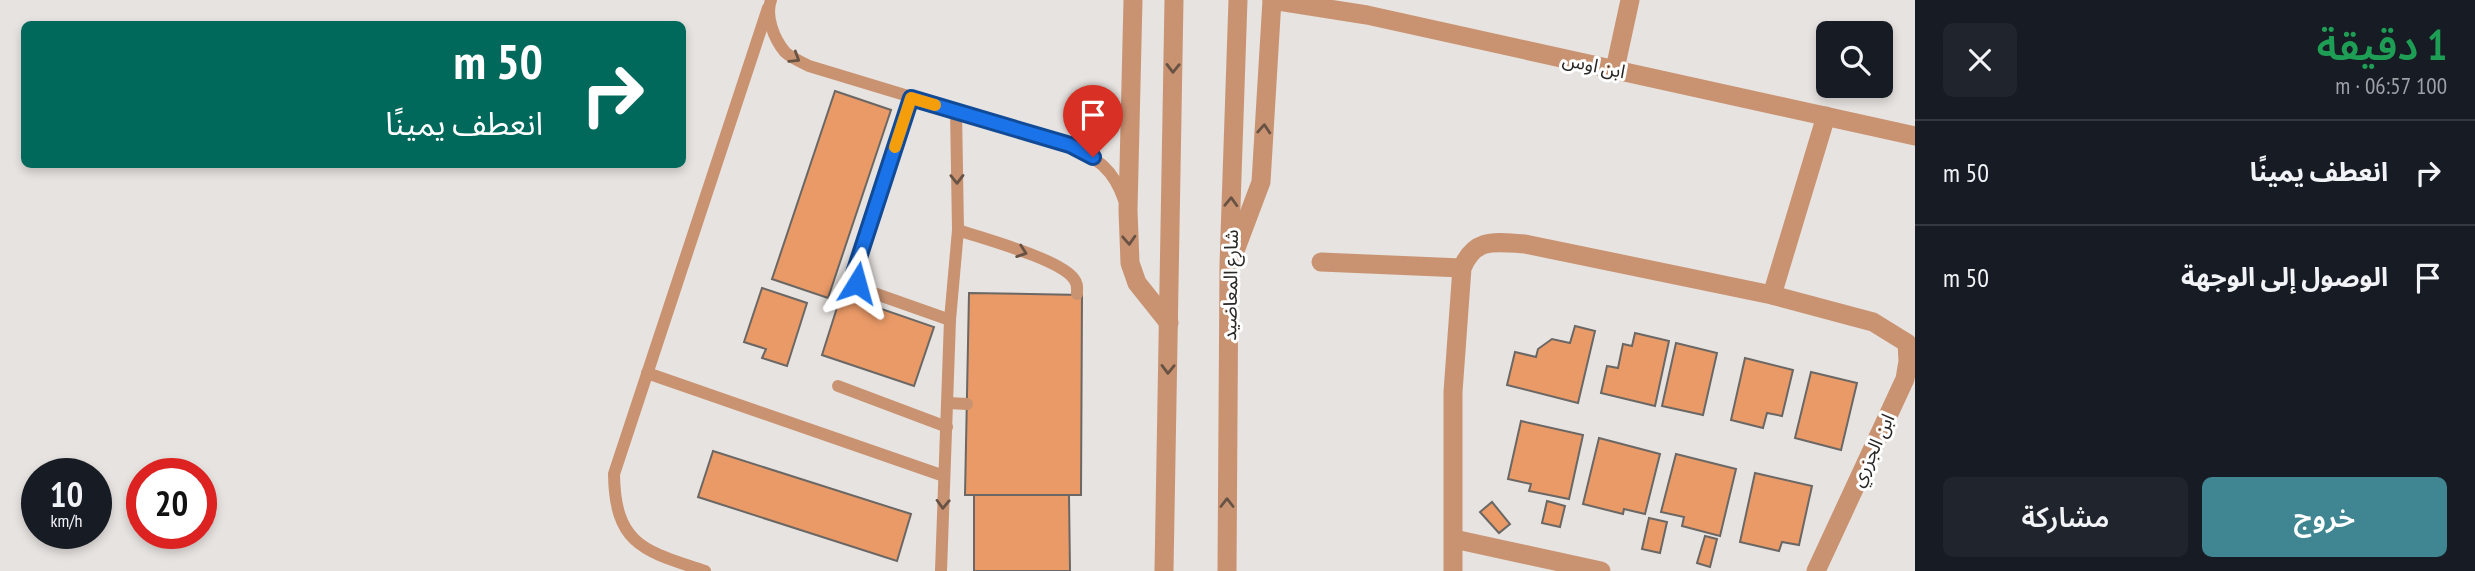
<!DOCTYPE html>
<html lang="ar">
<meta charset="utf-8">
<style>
:root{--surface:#171b24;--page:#20242c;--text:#f1f3f6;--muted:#9ea1a6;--line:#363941;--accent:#408692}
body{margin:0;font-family:"PT Sans Narrow","Noto Sans Arabic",sans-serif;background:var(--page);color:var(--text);direction:rtl;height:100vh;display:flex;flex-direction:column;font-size:26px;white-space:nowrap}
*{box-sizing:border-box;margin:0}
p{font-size:23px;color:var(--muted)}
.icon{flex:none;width:38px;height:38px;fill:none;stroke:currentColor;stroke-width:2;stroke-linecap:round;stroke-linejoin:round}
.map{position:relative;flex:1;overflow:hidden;direction:ltr}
.sheet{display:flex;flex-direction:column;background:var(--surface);width:560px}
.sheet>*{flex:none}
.guide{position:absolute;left:21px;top:21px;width:665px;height:147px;border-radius:10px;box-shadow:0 4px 10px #0003;direction:rtl;background:#00695c;color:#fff;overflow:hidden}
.tools{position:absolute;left:1816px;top:21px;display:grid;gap:14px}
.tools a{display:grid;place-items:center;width:77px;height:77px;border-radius:10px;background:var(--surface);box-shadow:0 4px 10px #0003;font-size:35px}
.speed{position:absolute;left:21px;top:458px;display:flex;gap:14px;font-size:35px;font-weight:700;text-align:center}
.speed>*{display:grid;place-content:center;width:91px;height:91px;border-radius:50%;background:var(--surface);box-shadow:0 4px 10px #0003;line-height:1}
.speed small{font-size:18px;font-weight:400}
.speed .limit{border:10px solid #d22;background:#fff;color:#111}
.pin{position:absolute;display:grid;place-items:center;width:60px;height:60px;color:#fff;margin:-72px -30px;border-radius:50% 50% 50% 0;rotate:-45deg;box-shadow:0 0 7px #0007}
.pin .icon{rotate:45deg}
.me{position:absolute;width:77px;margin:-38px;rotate:8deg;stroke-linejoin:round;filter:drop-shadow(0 0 5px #0008)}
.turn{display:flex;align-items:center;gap:24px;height:147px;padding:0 28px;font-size:32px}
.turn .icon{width:91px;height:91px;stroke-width:2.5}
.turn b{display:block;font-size:49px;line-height:60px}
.round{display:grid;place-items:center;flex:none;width:74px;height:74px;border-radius:10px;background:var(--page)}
.headline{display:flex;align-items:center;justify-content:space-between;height:119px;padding:0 28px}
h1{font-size:42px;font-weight:600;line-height:52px;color:#1e9e55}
.button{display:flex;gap:14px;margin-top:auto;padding:14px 28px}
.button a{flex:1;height:80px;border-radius:10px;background:var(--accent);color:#fff;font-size:28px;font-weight:600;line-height:80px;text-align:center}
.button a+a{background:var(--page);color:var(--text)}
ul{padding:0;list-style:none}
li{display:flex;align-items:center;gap:21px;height:105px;padding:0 28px;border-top:2px solid var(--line)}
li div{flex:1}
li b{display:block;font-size:26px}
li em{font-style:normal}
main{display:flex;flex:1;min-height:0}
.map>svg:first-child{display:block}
.building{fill:#ea9a67;stroke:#6a6764;stroke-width:2}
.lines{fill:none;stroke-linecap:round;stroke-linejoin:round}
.service{stroke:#c99372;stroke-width:12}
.minor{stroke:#c99372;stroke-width:19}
.tertiary{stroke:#c99372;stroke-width:19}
.oneway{stroke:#685244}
.route-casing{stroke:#114b97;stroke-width:18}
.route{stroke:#1a73e8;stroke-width:12}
.slow{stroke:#f59e0b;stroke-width:12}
.labels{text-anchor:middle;stroke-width:6;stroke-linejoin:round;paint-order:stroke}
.street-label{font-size:19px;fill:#282725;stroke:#fff}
</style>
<main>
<section class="sheet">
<div class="headline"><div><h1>1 دقيقة</h1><p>100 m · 06:57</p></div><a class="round"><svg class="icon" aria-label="close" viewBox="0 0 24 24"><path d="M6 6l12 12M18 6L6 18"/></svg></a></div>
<ul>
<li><svg class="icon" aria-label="right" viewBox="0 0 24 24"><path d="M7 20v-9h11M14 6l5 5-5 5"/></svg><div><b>انعطف يمينًا</b></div><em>50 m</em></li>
<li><svg class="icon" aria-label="arrive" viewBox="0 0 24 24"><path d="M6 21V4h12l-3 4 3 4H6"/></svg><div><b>الوصول إلى الوجهة</b></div><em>50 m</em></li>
</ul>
<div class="button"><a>خروج</a><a>مشاركة</a></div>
</section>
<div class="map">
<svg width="1915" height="571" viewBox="0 0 1915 571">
<rect width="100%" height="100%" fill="#e7e3e0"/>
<g class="building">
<path d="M835 91 891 110 828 298 772 279Z"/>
<path d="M762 288 807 303 787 366 762 358 766 349 744 342Z"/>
<path d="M969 293 1082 295 1081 495H965Z"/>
<path d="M841 295 934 327 914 386 822 355Z"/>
<path d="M1575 326 1595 331 1578 403 1507 385 1515 352 1536 357 1538 349 1552 339 1570 343Z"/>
<path d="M1635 333 1669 341 1655 406 1601 393 1607 366 1618 368 1623 344 1632 346Z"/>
<path d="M1676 343 1717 353 1703 415 1662 406Z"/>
<path d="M1745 358 1793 370 1782 416 1767 413 1763 428 1731 420Z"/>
<path d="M1811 372 1857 383 1841 450 1795 438Z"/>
<path d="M1521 421 1583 435 1569 499 1529 491 1531 484 1508 479Z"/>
<path d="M1599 438 1660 454 1645 514 1624 509 1623 514 1583 504Z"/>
<path d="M713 451 911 514 897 561 698 497Z"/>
<path d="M1676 454 1736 469 1720 536 1682 526 1684 517 1661 512Z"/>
<path d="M1755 473 1812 486 1799 545 1782 542 1779 551 1740 542Z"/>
<path d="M974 495H1069L1070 571H974Z"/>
<path d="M1547 501 1565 506 1560 527 1542 523Z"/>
<path d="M1492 502 1510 524 1499 533 1480 512Z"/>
<path d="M1649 518 1667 522 1660 553 1642 549Z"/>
<path d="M1705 536 1717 539 1710 567 1697 563Z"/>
</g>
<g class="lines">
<g class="service">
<path d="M771 0C765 16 774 39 785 52 791 58 802 62 809 66L1070 145C1098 160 1113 168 1124 200"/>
<path d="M911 98 854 273 857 283 865 290 950 320"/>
<path d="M958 230C984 239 1060 259 1074 279 1078 284 1077 288 1077 294"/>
<path d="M647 373 944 476"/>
<path d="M838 386 947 427"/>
<path d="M948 403 967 404"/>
<path d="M705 571C645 551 615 546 614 474L768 8"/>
<path d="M941 571 950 320 958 230 956 110"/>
</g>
<g class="minor">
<path d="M1272 0 1367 15 1915 136"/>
<path d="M1615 69 1630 0"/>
<path d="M1321 262 1462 268"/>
<path d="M1772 295 1826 116"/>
<path d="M1454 539 1601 571"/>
<path d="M1453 571V392L1462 268C1475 237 1495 242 1525 244L1772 295 1873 322 1907 343 1908 361 1905 379 1816 571"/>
</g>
<g class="tertiary">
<path d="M1133 0 1128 210 1130 263 1137 283 1169 323"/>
<path d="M1235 251 1261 182 1272 0"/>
<path d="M1164 571 1174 0"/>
<path d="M1227 571 1229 265 1238 0"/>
</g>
</g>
<defs><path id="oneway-chevron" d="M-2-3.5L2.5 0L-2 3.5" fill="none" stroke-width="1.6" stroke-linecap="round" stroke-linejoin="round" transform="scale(1.75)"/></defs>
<g class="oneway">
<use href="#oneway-chevron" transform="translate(795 58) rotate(32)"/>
<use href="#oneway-chevron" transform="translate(1173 68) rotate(91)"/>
<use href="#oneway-chevron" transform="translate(1264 129) rotate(-86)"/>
<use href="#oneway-chevron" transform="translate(957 179) rotate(89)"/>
<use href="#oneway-chevron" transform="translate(1231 202) rotate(-88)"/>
<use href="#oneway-chevron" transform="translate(1129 240) rotate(87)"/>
<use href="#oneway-chevron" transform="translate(1022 252) rotate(19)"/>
<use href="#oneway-chevron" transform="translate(1168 369) rotate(91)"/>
<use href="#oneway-chevron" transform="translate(1227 503) rotate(-90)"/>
<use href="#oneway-chevron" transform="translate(943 504) rotate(92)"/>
</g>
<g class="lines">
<defs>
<path id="route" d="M857 283 854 273 911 98 1070 145 1093 157"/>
</defs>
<use href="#route" class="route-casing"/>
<use href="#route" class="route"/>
<path class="slow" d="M895 147 911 98 935 105"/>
</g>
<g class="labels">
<g class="street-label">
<text transform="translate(1594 65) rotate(12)" y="7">ابن اوس</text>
<text transform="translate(1230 285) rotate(-89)" y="7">شارع المعاضيد</text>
<text transform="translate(1872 450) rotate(-65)" y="7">ابن الجزري</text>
</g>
</g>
</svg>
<div class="tools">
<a><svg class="icon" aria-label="search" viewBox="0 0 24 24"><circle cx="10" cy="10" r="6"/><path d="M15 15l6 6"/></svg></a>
</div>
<div class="speed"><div>10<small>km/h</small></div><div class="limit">20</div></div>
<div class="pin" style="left:1093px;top:157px;background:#d93025"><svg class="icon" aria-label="arrive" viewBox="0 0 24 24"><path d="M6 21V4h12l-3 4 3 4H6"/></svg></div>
<svg class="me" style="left:857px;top:283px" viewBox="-20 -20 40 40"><path d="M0-17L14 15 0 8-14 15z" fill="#1a73e8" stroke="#fff" stroke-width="4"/></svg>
<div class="guide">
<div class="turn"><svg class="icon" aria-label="right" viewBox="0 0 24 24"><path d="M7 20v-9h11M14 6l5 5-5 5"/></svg><div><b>50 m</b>انعطف يمينًا</div></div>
</div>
</div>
</main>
